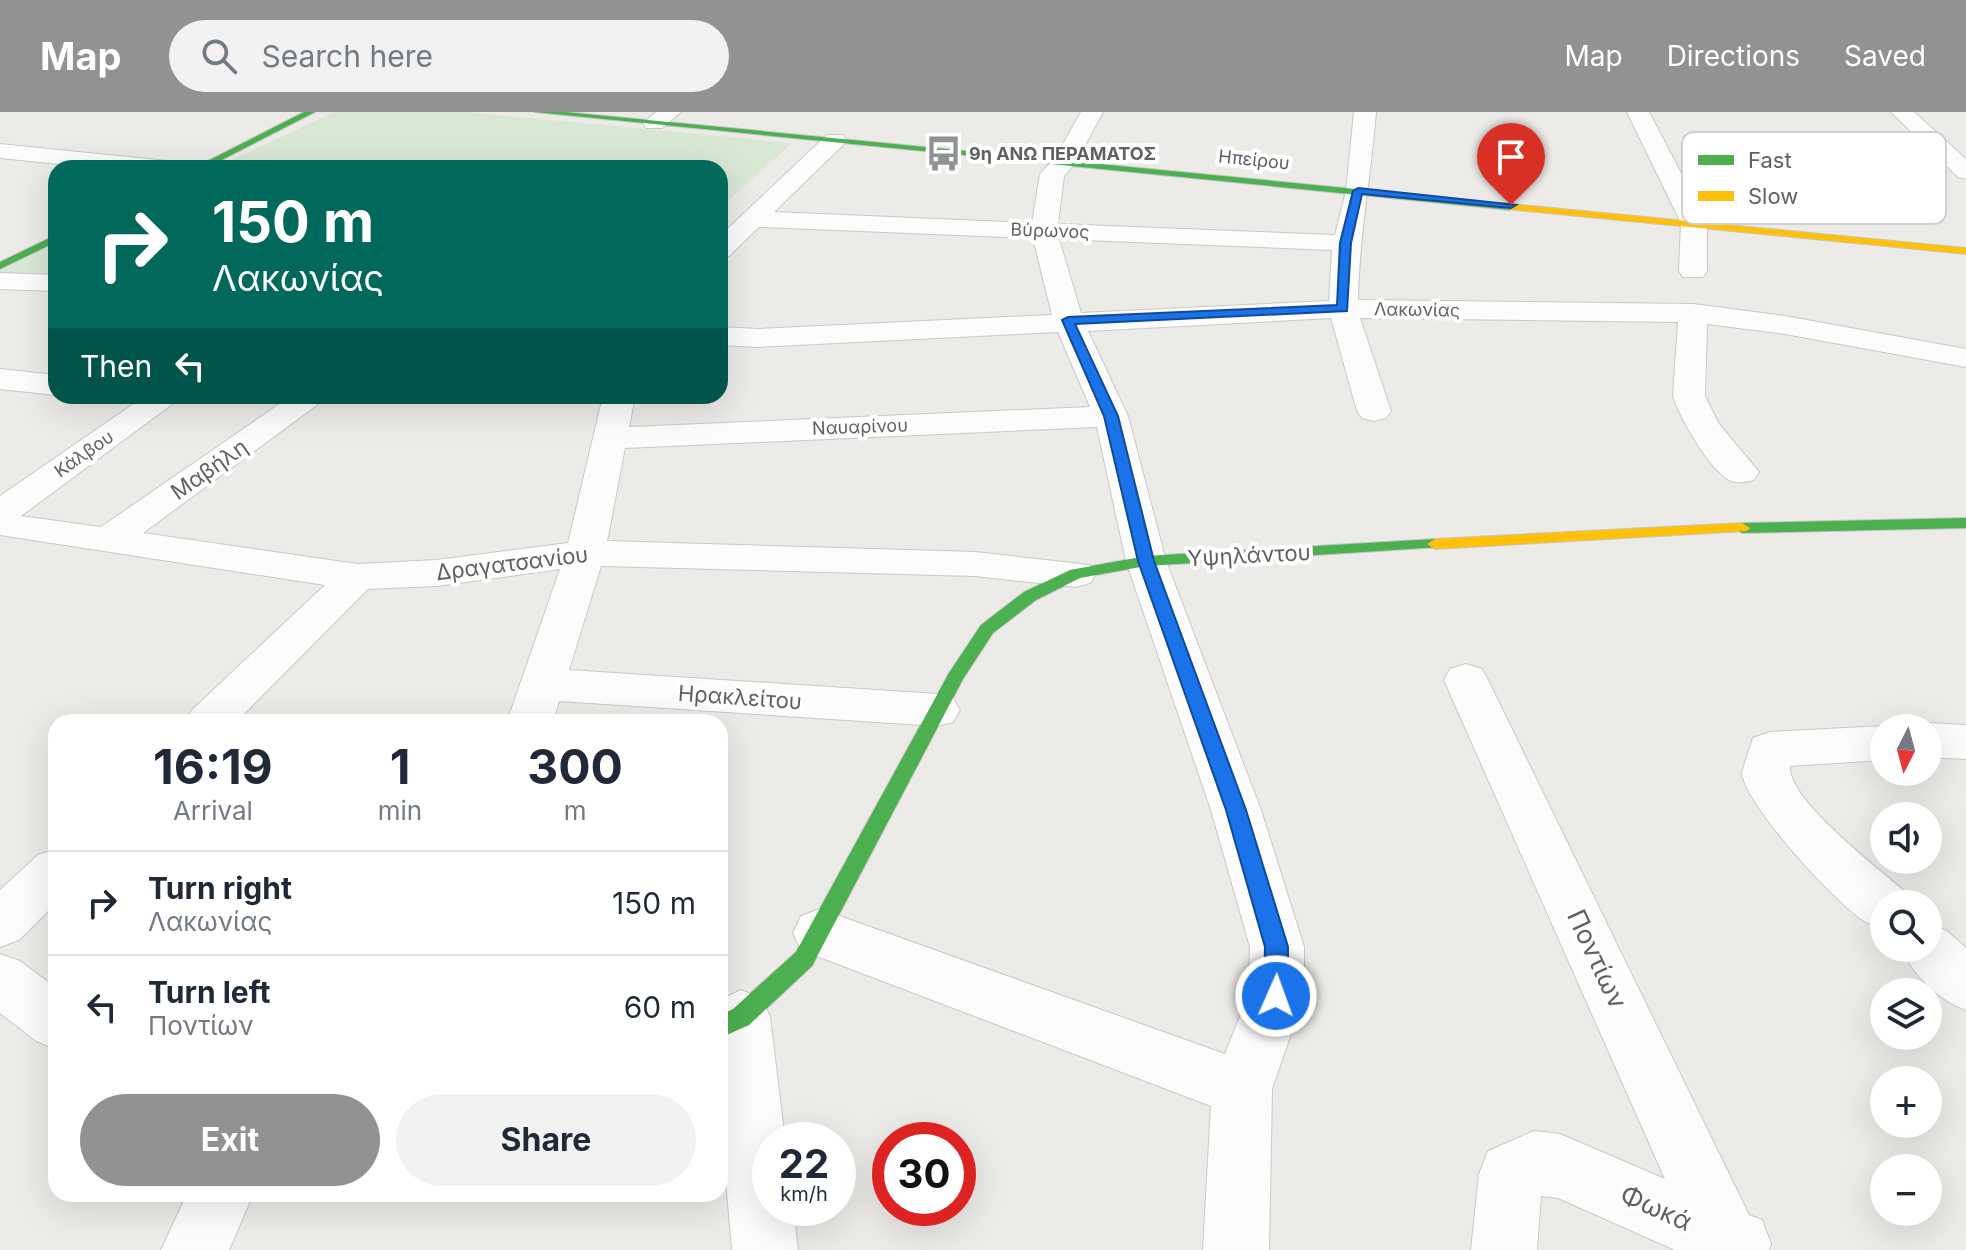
<!DOCTYPE html>
<meta charset="utf-8">
<style>
:root{--surface:#fff;--page:#f2f2f3;--text:#1f2937;--muted:#747a83;--line:#e0e1e3;--accent:#909293}
body{margin:0;font-family:Inter,sans-serif;background:var(--page);color:var(--text);height:100vh;display:flex;flex-direction:column;font-size:30px;white-space:nowrap}
*{box-sizing:border-box;margin:0}
p{font-size:26px;color:var(--muted)}
.icon{flex:none;width:44px;height:44px;fill:none;stroke:currentColor;stroke-width:2;stroke-linecap:round;stroke-linejoin:round}
.map{position:relative;flex:1;overflow:hidden}
.details{position:absolute;left:48px;top:602px;width:680px;height:488px;display:flex;flex-direction:column;background:var(--surface);border-radius:24px;box-shadow:0 8px 32px #0002}
.details>*{flex:none}
.top-card{position:absolute;left:48px;top:48px;width:680px;height:244px;border-radius:24px;box-shadow:0 8px 32px #0002;background:#00695c;color:#fff;overflow:hidden}
.needle{width:52px;rotate:186deg}
.fabs{position:absolute;left:1870px;top:602px;display:grid;gap:16px}
.fabs a{display:grid;place-items:center;width:72px;height:72px;border-radius:50%;background:var(--surface);box-shadow:0 8px 32px #0002;font-size:40px}
.speed{position:absolute;left:752px;top:1010px;display:flex;gap:16px;font-size:40px;font-weight:700;text-align:center}
.speed>*{display:grid;place-content:center;width:104px;height:104px;border-radius:50%;background:var(--surface);box-shadow:0 8px 32px #0002;line-height:1}
.speed small{font-size:20px;font-weight:400}
.speed .limit{border:12px solid #d22;background:#fff;color:#111}
.pin{position:absolute;display:grid;place-items:center;width:68px;height:68px;color:#fff;margin:-82px -34px;border-radius:50% 50% 50% 0;rotate:-45deg;box-shadow:0 0 8px #0007}
.pin .icon{rotate:45deg}
.me{position:absolute;width:88px;margin:-44px;rotate:2deg;stroke-linejoin:round;filter:drop-shadow(0 0 6px #0008)}
.turn{display:flex;align-items:center;gap:28px;height:168px;padding:0 32px;font-size:36px}
.turn .icon{width:104px;height:104px;stroke-width:2.5}
.turn b{display:block;font-size:56px;line-height:68px}
.then{display:flex;align-items:center;height:76px;padding:0 32px;background:#0003;gap:16px;font-size:30px}
.eta{display:flex;justify-content:space-evenly;align-items:center;height:136px;text-align:center}
.eta b{font-size:48px;font-weight:700;line-height:56px}
.cta{display:flex;gap:16px;margin-top:auto;padding:16px 32px}
.cta a{flex:1;height:92px;border-radius:48px;background:var(--accent);color:#fff;font-size:32px;font-weight:700;line-height:92px;text-align:center}
.cta a+a{background:var(--page);color:var(--text)}
ul{padding:0;list-style:none}
li{display:flex;align-items:center;gap:24px;height:104px;padding:0 32px;border-top:2px solid var(--line)}
li div{flex:1}
li b{display:block;font-size:30px}
li em{font-style:normal}
header{display:flex;align-items:center;gap:48px;box-sizing:border-box;height:112px;padding:0 40px;background:var(--accent);color:#fff}
header strong{font-size:38px}
nav{display:flex;gap:44px;margin-inline-start:auto;font-size:28px}
.search{width:560px;height:72px;background:var(--page);display:flex;align-items:center;gap:20px;box-sizing:border-box;padding:0 28px;border-radius:44px;color:var(--muted);font-size:30px}
.map>svg:first-child{display:block}
.green{fill:#d9e7d5}
.lines{fill:none;stroke-linecap:round;stroke-linejoin:round}
.street-casing{stroke:#cac9c8;stroke-width:2}
.fast-casing{stroke:#c7c8c7;stroke-width:2}
.slow-casing{stroke:#c7c8c7;stroke-width:2}
.street{fill:#fcfcfc;fill-rule:evenodd}
.fast{fill:#4caf50;fill-rule:evenodd}
.slow{fill:#ffc107;fill-rule:evenodd}
.route{fill:#1a73e8;stroke:#114b97;stroke-width:2}
.labels{text-anchor:middle;stroke-width:8;stroke-linejoin:round;paint-order:stroke}
.far-poi-label{font-size:18px;font-weight:bold;fill:#5e6265;stroke:#fff;text-anchor:start}
.far-street-label{font-size:18px;fill:#5e6265;stroke:#fff}
.street-label{font-size:22px;fill:#5e6265;stroke:#fff}
.near-street-label{font-size:26px;fill:#5e6265;stroke:#fff}
.key{fill:#fff;stroke:#cfd0d1;stroke-width:2}
.key-label{font-size:22px;fill:#5e6265}
</style>
<header>
<strong>Map</strong>
<div class="search"><svg class="icon" aria-label="search" viewBox="0 0 24 24"><circle cx="10" cy="10" r="6"/><path d="M15 15l6 6"/></svg>Search here</div>
<nav><a>Map</a><a>Directions</a><a>Saved</a></nav>
</header>
<div class="map">
<svg width="1966" height="1138" viewBox="0 0 1966 1138">
<rect width="100%" height="100%" fill="#edebe8"/>
<g class="green">
<path d="M335 0H465L792 31 727 90 720 89V56H214Z"/>
<path d="M56 132V165L0 162V158Z"/>
</g>
<g class="lines">
<defs>
<g id="street">
<path d="M656 0H681L662 16H646L643 11Z"/>
<path d="M1081 0H1103L1076 50 1064 64 1058 112 1335 123 1346 79 1354 0H1376C1371 63 1359 125 1358 188L1693 192 1785 204 1966 237V255L1785 222 1707 212 1705 284 1719 312 1759 360 1754 368C1745 370 1737 372 1729 368 1708 355 1680 307 1673 284L1678 210 1360 206 1391 299 1386 306 1374 309 1362 306 1357 299 1331 206 1088 219 1128 304 1166 449 1261 698 1304 835V884L1272 977 1269 1138H1203L1211 994 801 838 793 821 801 804 820 797 1225 942 1248 884 1250 835 1211 698 1126 449 1097 315 625 336 607 429 975 440 1090 453 1096 462 1090 471 1076 475 975 464 601 454 569 558 937 582 953 586 960 598 953 610 937 614 559 589 553 610H507L560 457 437 474 368 477 236 610H185L192 598 325 473 0 423V384L145 284H183L21 404 101 415 291 284H329L143 421 357 452 437 448 568 431 603 284H635L629 315 1090 295 1058 220 758 235 720 233V215L758 217 1052 203 1033 126 759 115 729 144 720 146V124L827 23H843L846 28 843 33 774 100 1032 111 1040 62 1055 46ZM1059 127 1332 138 1329 189 1081 201Z"/>
<path d="M1627 0H1649L1707 111V159L1703 165H1683L1679 159 1681 111Z"/>
<path d="M1891 0H1914L1966 47V67L1958 65Z"/>
<path d="M0 32 167 49 179 56H99L0 46Z"/>
<path d="M0 161 56 163V179L0 177Z"/>
<path d="M0 257 56 263V283L0 277Z"/>
<path d="M1466 552 1482 557 1488 568 1749 1103 1762 1108 1771 1132 1769 1138H1675L1558 1086 1541 1084 1537 1138H1471L1479 1062 1488 1039 1534 1019 1560 1022 1665 1067 1444 568 1450 557Z"/>
<path d="M1928 611 1966 613V647L1928 645V616H1911Z"/>
<path d="M1884 614 1892 616H1884V648L1790 654C1787 687 1877 755 1903 778L1910 792H1884V817C1879 815 1872 813 1866 810 1839 795 1743 691 1742 660L1753 626 1770 620Z"/>
<path d="M56 737V791L19 828 0 835V778L38 743Z"/>
<path d="M1928 812 1947 819 1966 836V898C1938 888 1914 864 1901 836H1928Z"/>
<path d="M0 842 20 849 56 876V937L36 929 0 901Z"/>
<path d="M741 878 761 886 770 905 785 1028H770V1096H793L798 1138H732L720 999V888Z"/>
<path d="M187 1082H253L229 1138H161Z"/>
</g>
<g id="fast">
<path d="M304 0H315L206 56H194Z"/>
<path d="M534 0H565L1510 92 1515 95 1510 98Z"/>
<path d="M56 123V130L0 157V150Z"/>
<path d="M1966 406V416L1742 421 1734 416 1742 411Z"/>
<path d="M1435 427 1441 429 1443 432 1441 435 1146 454 1080 466 1036 488 993 521 963 567 812 854 749 913 720 926V903L733 897 796 840 949 561 981 513 1024 480 1070 458 1146 444Z"/>
</g>
<g id="slow">
<path d="M1510 92 1966 136V142L1506 97V93Z"/>
<path d="M1742 411 1750 416 1747 419 1435 437 1427 432 1435 427Z"/>
</g>
</defs>
<use href="#street" class="street-casing"/>
<use href="#fast" class="fast-casing"/>
<use href="#slow" class="slow-casing"/>
<use href="#street" class="street"/>
<use href="#fast" class="fast"/>
<use href="#slow" class="slow"/>
</g>
<path class="route" d="M1358 76 1516 93 1511 96 1362 82 1351 131 1347 199 1075 212 1118 304 1154 449 1246 698 1288 835V884L1284 892 1276 895 1268 892 1264 884 1265 835 1226 698 1138 449 1104 304 1062 208 1068 205 1337 193 1340 131 1353 79Z"/>
<defs>
<symbol id="bus-bare" viewBox="-9 -9 18 18"><path d="M-5-6H5V4H4V6H2V4H-2V6H-4V4H-5ZM-3.5-4V0h7V-4ZM-3.5 1.2v1.5H-2V1.2ZM2 1.2v1.5H3.5V1.2Z" fill="#909293" stroke="#fff" stroke-width="2.5" paint-order="stroke"/></symbol>
</defs>
<g fill-rule="evenodd">
<use href="#bus-bare" x="918" y="16" width="51" height="51"/>
</g>
<g class="labels">
<g class="far-poi-label">
<text x="969" y="48">9η ΑΝΩ ΠΕΡΑΜΑΤΟΣ</text>
</g>
<g class="far-street-label">
<text transform="translate(1254 48) rotate(6)" y="6">Ηπείρου</text>
<text transform="translate(1050 119) rotate(2)" y="6">Βύρωνος</text>
<text transform="translate(1417 198) rotate(1)" y="6">Λακωνίας</text>
<text transform="translate(860 315) rotate(-2)" y="6">Ναυαρίνου</text>
<text transform="translate(84 342) rotate(-35)" y="6">Κάλβου</text>
</g>
<g class="street-label">
<text transform="translate(209 357) rotate(-35)" y="8">Μαβήλη</text>
<text transform="translate(1249 443) rotate(-3)" y="8">Υψηλάντου</text>
<text transform="translate(512 451) rotate(-7)" y="8">Δραγατσανίου</text>
<text transform="translate(740 585) rotate(4)" y="8">Ηρακλείτου</text>
</g>
<g class="near-street-label">
<text transform="translate(1597 847) rotate(65)" y="9">Ποντίων</text>
<text transform="translate(1656 1096) rotate(24)" y="9">Φωκά</text>
</g>
</g>
<rect x="1682" y="20" width="264" height="92" rx="12" class="key"/>
<rect x="1698" y="43" width="36" height="10" fill="#4caf50"/>
<rect x="1698" y="79" width="36" height="10" fill="#ffc107"/>
<g class="key-label">
<text x="1748" y="56">Fast</text>
<text x="1748" y="92">Slow</text>
</g>
</svg>
<div class="fabs">
<a><svg class="needle" viewBox="-14 -14 28 28"><path d="M0-13l5 13h-10z" fill="#e53935"/><path d="M0 13l5-13h-10z" fill="#747a83"/></svg></a>
<a><svg class="icon" aria-label="sound" viewBox="0 0 24 24"><path d="M4 9h4l5-4v14l-5-4H4zM17 9q2 3 0 6"/></svg></a>
<a><svg class="icon" aria-label="search" viewBox="0 0 24 24"><circle cx="10" cy="10" r="6"/><path d="M15 15l6 6"/></svg></a>
<a><svg class="icon" aria-label="layers" viewBox="0 0 24 24"><path d="M12 4l9 5-9 5-9-5zM3 14l9 5 9-5"/></svg></a>
<a>+</a>
<a>−</a>
</div>
<div class="speed"><div>22<small>km/h</small></div><div class="limit">30</div></div>
<div class="pin" style="left:1511px;top:93px;background:#d93025"><svg class="icon" aria-label="arrive" viewBox="0 0 24 24"><path d="M6 21V4h12l-3 4 3 4H6"/></svg></div>
<svg class="me" style="left:1276px;top:884px" viewBox="-20 -20 40 40"><circle r="17" fill="#1a73e8" stroke="#fff" stroke-width="3"/><path d="M0-11L8 9 0 5-8 9z" fill="#fff"/></svg>
<div class="top-card">
<div class="turn"><svg class="icon" aria-label="right" viewBox="0 0 24 24"><path d="M7 20v-9h11M14 6l5 5-5 5"/></svg><div><b>150 m</b>Λακωνίας</div></div>
<div class="then">Then<svg class="icon" aria-label="left" viewBox="0 0 24 24"><path d="M17 20v-9H6M10 6l-5 5 5 5"/></svg></div>
</div>
<section class="details">
<div class="eta">
<div><b>16:19</b><p>Arrival</p></div>
<div><b>1</b><p>min</p></div>
<div><b>300</b><p>m</p></div>
</div>
<ul>
<li><svg class="icon" aria-label="right" viewBox="0 0 24 24"><path d="M7 20v-9h11M14 6l5 5-5 5"/></svg><div><b>Turn right</b><p>Λακωνίας</p></div><em>150 m</em></li>
<li><svg class="icon" aria-label="left" viewBox="0 0 24 24"><path d="M17 20v-9H6M10 6l-5 5 5 5"/></svg><div><b>Turn left</b><p>Ποντίων</p></div><em>60 m</em></li>
</ul>
<div class="cta"><a>Exit</a><a>Share</a></div>
</section>
</div>
